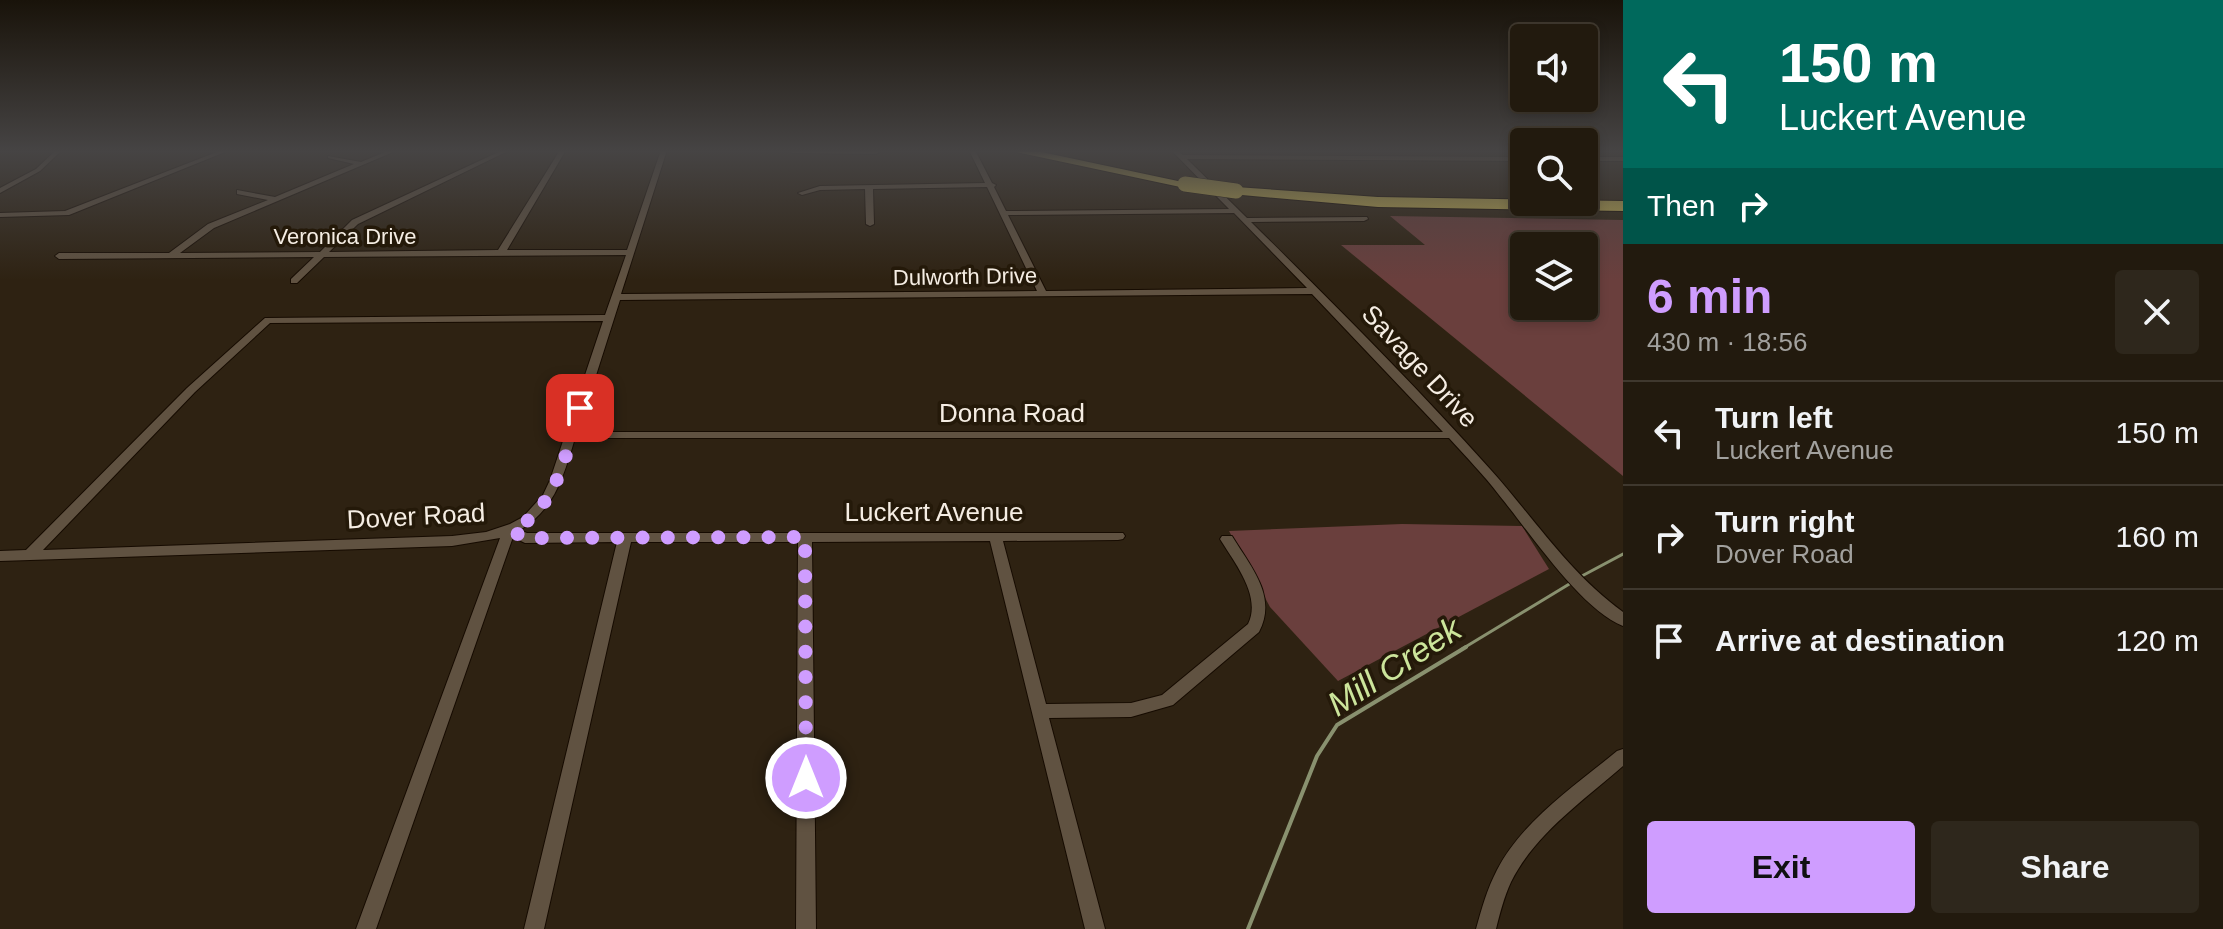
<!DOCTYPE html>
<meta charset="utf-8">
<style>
:root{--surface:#221a0e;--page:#2e271c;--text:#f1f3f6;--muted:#a2a19e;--line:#3f382e;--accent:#cf9dff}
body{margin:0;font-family:Helvetica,sans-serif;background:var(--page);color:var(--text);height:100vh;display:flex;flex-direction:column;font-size:30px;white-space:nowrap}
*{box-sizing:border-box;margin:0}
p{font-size:26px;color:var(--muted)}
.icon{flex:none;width:44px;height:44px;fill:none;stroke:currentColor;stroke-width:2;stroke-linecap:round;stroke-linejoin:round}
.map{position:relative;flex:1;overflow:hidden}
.details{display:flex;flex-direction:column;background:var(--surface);width:600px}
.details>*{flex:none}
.hud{background:#00695c;color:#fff;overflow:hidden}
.buttons{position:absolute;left:1510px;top:24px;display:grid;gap:16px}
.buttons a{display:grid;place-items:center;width:88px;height:88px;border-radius:8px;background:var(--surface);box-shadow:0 4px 12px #0003,0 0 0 2px var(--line);font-size:40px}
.pin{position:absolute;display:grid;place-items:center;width:68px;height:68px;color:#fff;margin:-34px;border-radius:16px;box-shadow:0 4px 12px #0006}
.me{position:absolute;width:88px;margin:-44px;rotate:0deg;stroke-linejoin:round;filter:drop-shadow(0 0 6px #0008)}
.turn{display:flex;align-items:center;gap:28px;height:168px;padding:0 24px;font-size:36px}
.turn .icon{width:104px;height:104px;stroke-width:2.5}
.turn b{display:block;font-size:56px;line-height:68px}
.then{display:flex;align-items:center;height:76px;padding:0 24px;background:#0003;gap:16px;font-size:30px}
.round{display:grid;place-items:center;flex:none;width:84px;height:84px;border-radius:8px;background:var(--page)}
.overview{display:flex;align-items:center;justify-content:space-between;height:136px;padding:0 24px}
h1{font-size:48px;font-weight:800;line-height:60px;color:var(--accent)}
.primary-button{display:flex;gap:16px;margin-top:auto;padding:16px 24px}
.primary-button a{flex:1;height:92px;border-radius:8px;background:var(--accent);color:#111;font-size:32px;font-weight:800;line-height:92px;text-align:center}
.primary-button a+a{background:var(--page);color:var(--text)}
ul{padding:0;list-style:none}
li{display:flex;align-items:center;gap:24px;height:104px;padding:0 24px;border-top:2px solid var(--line)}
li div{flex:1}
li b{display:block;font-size:30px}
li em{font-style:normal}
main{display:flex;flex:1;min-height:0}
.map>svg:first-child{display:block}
.green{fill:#6a3f3d;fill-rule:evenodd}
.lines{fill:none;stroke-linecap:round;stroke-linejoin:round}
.stream-far1{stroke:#89916f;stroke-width:3}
.stream{stroke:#89916f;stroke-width:4}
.minor-casing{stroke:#160b01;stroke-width:2}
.motorway-casing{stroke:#160b01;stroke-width:2}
.minor{fill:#605241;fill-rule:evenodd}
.motorway{fill:#c5b253;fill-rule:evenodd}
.motorway-bridge-casing{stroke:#160b01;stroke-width:16;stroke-linecap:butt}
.motorway-bridge{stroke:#c5b253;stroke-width:15}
.route{stroke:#cf9dff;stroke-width:14;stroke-dasharray:0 25.2}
.labels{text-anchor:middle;stroke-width:7;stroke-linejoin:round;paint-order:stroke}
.far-street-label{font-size:22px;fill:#f5ede3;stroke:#241909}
.street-label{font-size:26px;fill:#f5ede3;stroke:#241909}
.near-water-label{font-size:34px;font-style:italic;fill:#cce59b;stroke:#241909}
</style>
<main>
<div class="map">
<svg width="1623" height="929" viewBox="0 0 1623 929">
<rect width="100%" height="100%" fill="#2e2212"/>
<g class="green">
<path d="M1390 216 1623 220V476L1341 245H1425ZM1584 246V306H1524V246Z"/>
<path d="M1402 524 1522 526 1549 569 1338 681 1270 607 1229 531Z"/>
</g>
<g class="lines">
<g class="stream-far1">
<path d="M1580 577 1623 554"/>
<path d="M1462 649 1571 583"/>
</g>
<path class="stream" d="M1248 929 1317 756 1337 725 1466 647"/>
<defs>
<g id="minor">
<path d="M56 150H62L40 171 0 193V188L36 169Z"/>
<path d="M222 150H230L69 215 0 217V213L65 211Z"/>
<path d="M390 150H398L214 228 180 253 320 252 352 220 503 150H510L358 224 329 252 498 250 560 150H566L507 250H627L661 150H667L621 294 1037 291 987 187 873 189 874 224 870 226 866 224 865 189 820 190 802 195 798 193 820 186 985 183 969 150H975L992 183 996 185 994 187 1006 211 1229 209 1171 150H1177L1183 155 1524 157V161L1187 159 1247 218 1367 217 1368 219 1364 221 1251 222C1333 303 1414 384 1490 469 1534 518 1569 573 1623 612V626C1581 610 1528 530 1499 495 1484 475 1466 457 1449 438H575C564 475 555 509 520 530L527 533H1123L1125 536 1123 539 1118 540 1003 541 1046 704 1131 703 1162 695 1248 624C1262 596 1234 562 1220 539L1222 536H1232C1250 566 1278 596 1259 632L1173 705 1131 717 1049 718 1105 929H1085L990 541 812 542 816 929H796L798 542H631L544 929H524L617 542 525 543 513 537 376 929H356L500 538 452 546 0 561V551L26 550 187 388 265 318 605 315 626 255 324 257 297 283H291V279L314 257 59 259 55 256 59 253H169L208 224 268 200 237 194V190L275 197 354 164 328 158V156L361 162ZM1234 213 1307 288 1046 291 1008 215ZM1312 294 1443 432H578L620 300ZM603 321 550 480 543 495 523 517 510 524 486 532 452 536 43 550 195 392 270 323Z"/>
<path d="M794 150H876L879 152 876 154 792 153 791 152Z"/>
<rect x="1584" y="157" width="39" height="4"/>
<path d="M1623 749V766C1583 801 1535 834 1511 882 1504 897 1500 913 1496 929H1476C1482 908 1487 889 1497 870 1523 820 1575 786 1617 751Z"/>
</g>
<g id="motorway">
<path d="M1007 150H1032L1192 184 1185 188Z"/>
<path d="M1236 187 1378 197 1623 201V211L1378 207 1231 194 1229 191Z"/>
</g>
</defs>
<use href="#minor" class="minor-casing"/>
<use href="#motorway" class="motorway-casing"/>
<use href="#minor" class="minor"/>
<use href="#motorway" class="motorway"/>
<defs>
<path id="motorway-bridge" d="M1185 184 1236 191"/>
</defs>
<use href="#motorway-bridge" class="motorway-bridge-casing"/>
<use href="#motorway-bridge" class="motorway-bridge"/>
</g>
<linearGradient id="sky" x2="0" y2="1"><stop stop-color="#19130a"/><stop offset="0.54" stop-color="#464444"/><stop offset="1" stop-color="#464444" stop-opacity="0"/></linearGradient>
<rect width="1623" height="280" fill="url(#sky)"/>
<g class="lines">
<path class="route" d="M580 408C566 453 557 508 512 531L525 538 805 537 806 778"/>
</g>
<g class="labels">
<g class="far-street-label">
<text x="345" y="244">Veronica Drive</text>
<text transform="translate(965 276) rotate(-1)" y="8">Dulworth Drive</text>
</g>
<g class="street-label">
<text transform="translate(1420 366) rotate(47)" y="9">Savage Drive</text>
<text x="1012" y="422">Donna Road</text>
<text x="934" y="521">Luckert Avenue</text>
<text transform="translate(416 516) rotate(-3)" y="9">Dover Road</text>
</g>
<g class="near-water-label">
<text transform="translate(1394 666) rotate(-33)" y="12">Mill Creek</text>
</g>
</g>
</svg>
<div class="buttons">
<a><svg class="icon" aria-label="sound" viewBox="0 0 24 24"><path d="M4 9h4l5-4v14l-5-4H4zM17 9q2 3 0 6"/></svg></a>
<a><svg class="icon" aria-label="search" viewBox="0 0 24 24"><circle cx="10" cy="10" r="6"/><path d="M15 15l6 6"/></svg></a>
<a><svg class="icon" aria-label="layers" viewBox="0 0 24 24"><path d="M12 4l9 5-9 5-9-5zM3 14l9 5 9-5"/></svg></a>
</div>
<div class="pin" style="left:580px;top:408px;background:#d93025"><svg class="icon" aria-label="arrive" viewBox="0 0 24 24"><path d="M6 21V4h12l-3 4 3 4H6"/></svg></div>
<svg class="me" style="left:806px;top:778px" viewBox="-20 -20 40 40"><circle r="17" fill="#cf9dff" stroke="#fff" stroke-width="3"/><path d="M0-11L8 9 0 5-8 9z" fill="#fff"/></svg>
</div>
<section class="details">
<div class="hud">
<div class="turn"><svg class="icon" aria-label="left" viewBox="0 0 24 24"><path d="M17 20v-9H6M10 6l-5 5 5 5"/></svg><div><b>150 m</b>Luckert Avenue</div></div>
<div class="then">Then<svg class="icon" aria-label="right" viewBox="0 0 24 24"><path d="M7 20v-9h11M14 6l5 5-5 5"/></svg></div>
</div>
<div class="overview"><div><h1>6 min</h1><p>430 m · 18:56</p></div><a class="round"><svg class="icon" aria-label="close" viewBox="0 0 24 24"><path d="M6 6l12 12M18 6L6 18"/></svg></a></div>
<ul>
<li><svg class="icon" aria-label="left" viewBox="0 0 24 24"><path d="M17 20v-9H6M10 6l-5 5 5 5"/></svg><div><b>Turn left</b><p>Luckert Avenue</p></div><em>150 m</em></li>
<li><svg class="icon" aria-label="right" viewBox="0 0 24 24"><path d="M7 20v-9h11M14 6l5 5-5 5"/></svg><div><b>Turn right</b><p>Dover Road</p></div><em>160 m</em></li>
<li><svg class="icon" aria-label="arrive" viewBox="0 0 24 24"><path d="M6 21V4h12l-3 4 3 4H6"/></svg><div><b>Arrive at destination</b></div><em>120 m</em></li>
</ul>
<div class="primary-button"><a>Exit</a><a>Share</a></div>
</section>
</main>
